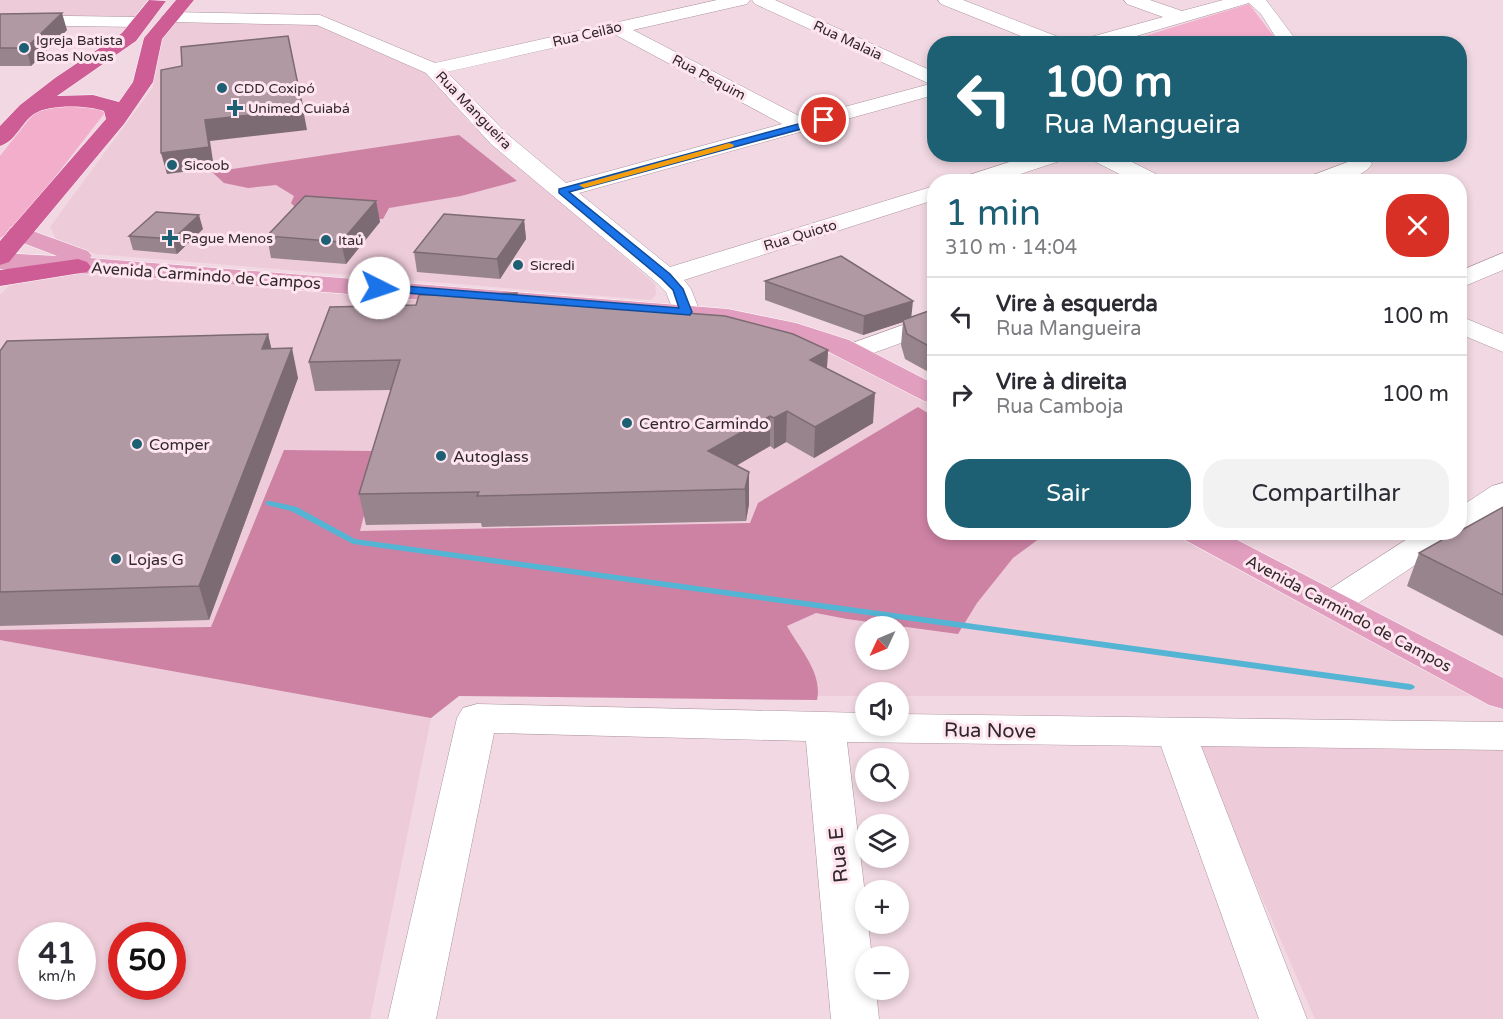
<!DOCTYPE html>
<html lang="pt">
<meta charset="utf-8">
<style>
:root{--surface:#fff;--page:#f2f2f3;--text:#2b2b33;--muted:#7c7c81;--line:#e1e1e2;--accent:#1d5f73}
body{margin:0;font-family:"Varela Round",sans-serif;background:var(--page);color:var(--text);height:100vh;display:flex;flex-direction:column;font-size:22px;white-space:nowrap}
*{box-sizing:border-box;margin:0}
p{font-size:20px;color:var(--muted)}
.icon{flex:none;width:33px;height:33px;fill:none;stroke:currentColor;stroke-width:2;stroke-linecap:round;stroke-linejoin:round}
.map{position:relative;flex:1;overflow:hidden}
.sheet{position:absolute;left:927px;top:174px;width:540px;height:366px;display:flex;flex-direction:column;background:var(--surface);border-radius:24px;box-shadow:0 3px 9px #0003}
.sheet>*{flex:none}
.hud{position:absolute;left:927px;top:36px;width:540px;height:126px;border-radius:24px;box-shadow:0 3px 9px #0003;background:#1d5f73;color:#fff;overflow:hidden}
.needle{width:39px;rotate:226deg}
.fabs{position:absolute;left:855px;top:616px;display:grid;gap:12px}
.fabs a{display:grid;place-items:center;width:54px;height:54px;border-radius:50%;background:var(--surface);box-shadow:0 3px 9px #0003;font-size:30px}
.speed{position:absolute;left:18px;top:922px;display:flex;gap:12px;font-size:30px;font-weight:700;text-align:center}
.speed>*{display:grid;place-content:center;width:78px;height:78px;border-radius:50%;background:var(--surface);box-shadow:0 3px 9px #0003;line-height:1}
.speed small{font-size:15px;font-weight:400}
.speed .limit{border:9px solid #d22;background:#fff;color:#111}
.pin{position:absolute;display:grid;place-items:center;width:51px;height:51px;color:#fff;margin:-26px;border:3px solid #fff;border-radius:50%;box-shadow:0 2px 6px #0007}
.me{position:absolute;width:66px;margin:-33px;rotate:94deg;stroke-linejoin:round;filter:drop-shadow(0 0 4px #0008)}
.turn{display:flex;align-items:center;gap:21px;height:126px;padding:0 18px;font-size:27px}
.turn .icon{width:78px;height:78px;stroke-width:2.5}
.turn b{display:block;font-size:42px;line-height:51px}
.round{display:grid;place-items:center;flex:none;width:63px;height:63px;border-radius:24px;background:var(--page)}
.overview{display:flex;align-items:center;justify-content:space-between;height:102px;padding:0 18px}
h1{font-size:36px;font-weight:600;line-height:45px;color:var(--accent)}
.primary-button{display:flex;gap:12px;margin-top:auto;padding:12px 18px}
.primary-button a{flex:1;height:69px;border-radius:24px;background:var(--accent);color:#fff;font-size:24px;font-weight:600;line-height:69px;text-align:center}
.primary-button a+a{background:var(--page);color:var(--text)}
ul{padding:0;list-style:none}
li{display:flex;align-items:center;gap:18px;height:78px;padding:0 18px;border-top:2px solid var(--line)}
li div{flex:1}
li b{display:block;font-size:22px}
li em{font-style:normal}
.map>svg:first-child{display:block}
.built{fill:#edcbd9;fill-rule:evenodd}
.green{fill:#f3aecc}
.forest{fill:#cd82a4}
.lines{fill:none;stroke-linecap:round;stroke-linejoin:round}
.stream{fill:#54b4d4;fill-rule:evenodd}
.minor-casing{stroke:#ab949d;stroke-width:1}
.major-casing{stroke:#fff;stroke-width:1}
.highway-casing{stroke:#fff;stroke-width:1}
.minor{fill:#fff;fill-rule:evenodd}
.major{fill:#e19ebf;fill-rule:evenodd}
.highway{fill:#cd5d94;fill-rule:evenodd}
.wall{fill:#98848c}
.shaded-wall{fill:#7c6b72}
.building{fill:#b199a3;stroke:#7c6b72;stroke-width:1.5}
.route{fill:#1a73e8;stroke:#114b97;stroke-width:1.5}
.slow{fill:#f59e0b}
.poi-dot{fill:#1d5f73;stroke:#fee5ef;stroke-width:2}
.labels{text-anchor:middle;stroke-width:6;stroke-linejoin:round;paint-order:stroke}
.far-street-label{font-size:14px;fill:#31282b;stroke:#fee5ef}
.far-poi-label{font-size:14px;fill:#31282b;stroke:#fee5ef;text-anchor:start}
.street-label{font-size:16px;fill:#31282b;stroke:#fee5ef}
.poi-label{font-size:16px;fill:#31282b;stroke:#fee5ef;text-anchor:start}
.near-street-label{font-size:20px;fill:#31282b;stroke:#fee5ef}
</style>
<div class="map">
<svg width="1503" height="1019" viewBox="0 0 1503 1019">
<rect width="100%" height="100%" fill="#f1d8e2"/>
<g class="built">
<path d="M0 0H150L134 18 0 16Z"/>
<path d="M178 19 318 23 422 67 470 123 655 284 656 294 651 300 95 254 57 241 50 227 153 87 159 44 170 25Z"/>
<path d="M108 272 751 328 851 361 934 406V532L1170 533 1473 696H899L898 693H866L865 696H459L431 718 370 1019H0V295L13 282 36 274ZM866 627H898V660H866ZM32 936H82V987H32ZM122 936H172V987H122Z"/>
<path d="M1194 741 1503 745V1019H1315Z"/>
</g>
<g class="green">
<path d="M1249 4 1279 43H1122Z"/>
<path d="M61 104 107 110 13 231 0 238V156L34 113Z"/>
</g>
<g class="forest">
<path d="M459 135 517 181 461 196 389 208 383 219 301 213 291 203 294 196 276 185 248 188 224 183 212 172Z"/>
<path d="M918 407 934 417V532L1047 533 1013 558 977 603 958 634 847 619 816 613 787 626C799 648 823 673 817 700L459 696 431 718 0 640V630L211 627 284 450 372 451 378 460 360 531 750 523 758 503Z"/>
</g>
<g class="lines">
<path class="stream" d="M267 501H270L297 507 355 539 1410 684 1413 685 1415 687 1413 689 1410 690 353 544 291 511 267 505 266 503Z"/>
<defs>
<g id="minor">
<path d="M717 0H750L747 4 633 30 803 118 930 84 755 4 752 0H775L934 72V95L579 193 670 267 934 186V200L684 280 691 289 700 312 696 318 686 320 676 318 666 292 657 283 491 144 426 73 317 25 170 22 161 17 170 12 320 15 435 63ZM614 34 782 124 566 183 507 134 447 72Z"/>
<path d="M938 0H963L1066 40 1068 44H1041L941 4Z"/>
<path d="M1124 0H1150L1182 11 1223 0H1266L1299 44H1280L1261 14 1249 3 1109 44H1078L1080 40 1163 17 1127 4Z"/>
<path d="M0 15 139 17 148 22 139 27 0 25Z"/>
<path d="M1034 154H1069L1066 159 996 182H960L963 177Z"/>
<path d="M1087 154H1116L1162 177 1165 182H1135L1090 159Z"/>
<path d="M1361 157 1369 159 1372 164C1359 183 1325 182 1305 182L1308 177Z"/>
<path d="M1503 253V270L1460 288V271Z"/>
<path d="M934 314V331L854 360 844 358 840 352 844 346Z"/>
<path d="M1460 316 1503 334V352L1460 334Z"/>
<path d="M1503 483V508L1472 528 1460 531V507L1492 486Z"/>
<path d="M1418 532H1459L1454 539 1345 612 1332 616 1319 612 1314 604 1319 596Z"/>
<path d="M477 704 866 713V726H898V714L1503 722V750L1201 746 1307 1019H1259L1161 746 847 742 866 903V924H868L872 957H866V990H876L879 1019H831L806 741 494 733 436 1019H388L457 718 463 708Z"/>
</g>
<g id="major">
<path d="M19 226 88 251 92 256 90 258 728 309 796 323 849 340 934 384V404L924 401 829 352 780 336 728 325 128 276 0 269V253L57 256 10 238 7 233 10 228Z"/>
<path d="M1178 532H1222L1503 678V709L1489 705 1183 539Z"/>
</g>
<g id="highway">
<path d="M149 0 166 1 136 41 57 96 93 95 119 102 133 82 144 38 176 0H194L162 39 153 82 124 124 9 262 0 265V241L106 119 104 111C87 105 49 104 34 114 21 123 16 141 0 146V126L20 105 55 78 122 33Z"/>
<path d="M78 259 87 262 91 267 87 272 0 286V270Z"/>
</g>
</defs>
<use href="#minor" class="minor-casing"/>
<use href="#major" class="major-casing"/>
<use href="#highway" class="highway-casing"/>
<use href="#minor" class="minor"/>
<use href="#major" class="major"/>
<use href="#highway" class="highway"/>
</g>
<g class="wall">
<path d="M0 14 67 30 31 66H0Z"/>
<path d="M376 201 380 222 346 264 271 258 267 236Z"/>
<path d="M524 220 526 239 500 279 417 272 414 252Z"/>
<path d="M203 229 177 254 133 250 129 236Z"/>
<path d="M765 281 911 317 934 309V375L905 359 901 345 903 322 863 335 765 300Z"/>
<path d="M518 300 828 350 827 368 873 423 814 458 786 442 774 449 770 446 736 466 749 472V504L746 521 482 527 481 523 366 525 359 494 391 390 315 391 309 362 416 305Z"/>
<path d="M268 334 271 349 298 378 209 620 0 626V351Z"/>
<path d="M1503 507V636L1407 586 1419 553Z"/>
</g>
<g class="shaded-wall">
<path d="M62 13 67 30 31 66 26 48Z"/>
<path d="M303 109 307 130 210 141 214 168 167 174 161 153 205 120Z"/>
<path d="M376 201 380 222 346 264 341 242Z"/>
<path d="M199 215 203 229 177 254 173 239Z"/>
<path d="M524 220 526 239 500 279 497 259Z"/>
<path d="M913 301 911 320H903V322L863 335 864 316Z"/>
<path d="M268 334 275 364 262 349Z"/>
<path d="M292 348 298 378 209 620 199 586Z"/>
<path d="M828 350 826 380 810 360Z"/>
<path d="M875 393 873 423 814 458 815 427Z"/>
<path d="M787 411 786 442 774 449V418Z"/>
<path d="M770 416V446L708 482V451Z"/>
<path d="M749 472V504L746 521 745 489Z"/>
</g>
<g class="building">
<path d="M62 13 26 48H0V14Z"/>
<path d="M288 36 303 109 205 120 209 147 161 153V70L182 66 181 47Z"/>
<path d="M305 196 376 201 341 242 267 236Z"/>
<path d="M156 212 199 215 173 239 129 236Z"/>
<path d="M444 214 524 220 497 259 414 252Z"/>
<path d="M841 256 913 301 864 316 765 281Z"/>
<path d="M517 293 516 300 725 316 793 334 828 350 810 360 875 393 815 427 787 411 774 418 770 416 708 451 749 472 745 489 477 496 479 492 359 494 400 360 309 362 330 307 416 305 419 295Z"/>
<path d="M934 309V349L907 334 903 320Z"/>
<path d="M268 334 262 349 292 348 199 586 0 592V351L7 341Z"/>
<path d="M1503 507V595L1419 553 1456 532H1460V531Z"/>
</g>
<path class="route" d="M824 117 828 120 827 122 569 192 670 274 683 289 692 312 690 315 379 291 373 288 379 284 679 308 673 290 662 279 559 193V189Z"/>
<path class="slow" d="M729 143 734 145 733 147 584 188 579 185Z"/>
<g class="poi-dot">
<circle cx="24" cy="48" r="6"/>
<circle cx="222" cy="88" r="6"/>
<path d="M232 99h6v6h6v6h-6v6h-6v-6h-6v-6h6z"/>
<circle cx="172" cy="165" r="6"/>
<path d="M167 229h6v6h6v6h-6v6h-6v-6h-6v-6h6z"/>
<circle cx="326" cy="240" r="6"/>
<circle cx="518" cy="265" r="6"/>
<circle cx="627" cy="423" r="6"/>
<circle cx="137" cy="444" r="6"/>
<circle cx="441" cy="456" r="6"/>
<circle cx="116" cy="559" r="6"/>
</g>
<g class="labels">
<g class="far-street-label">
<text transform="translate(587 34) rotate(-13)" y="5">Rua Ceilão</text>
<text transform="translate(848 40) rotate(25)" y="5">Rua Malaia</text>
<text transform="translate(709 77) rotate(28)" y="5">Rua Pequim</text>
<text transform="translate(474 110) rotate(46)" y="5">Rua Mangueira</text>
<text transform="translate(800 235) rotate(-17)" y="5">Rua Quioto</text>
</g>
<g class="far-poi-label">
<text x="36" y="45">Igreja Batista<tspan x="36" dy="16">Boas Novas</tspan></text>
<text x="234" y="93">CDD Coxipó</text>
<text x="248" y="113">Unimed Cuiabá</text>
<text x="184" y="170">Sicoob</text>
<text x="182" y="243">Pague Menos</text>
<text x="338" y="245">Itaú</text>
<text x="530" y="270">Sicredi</text>
</g>
<g class="street-label">
<text transform="translate(206 275) rotate(4)" y="6">Avenida Carmindo de Campos</text>
<text transform="translate(1349 613) rotate(28)" y="6">Avenida Carmindo de Campos</text>
</g>
<g class="poi-label">
<text x="639" y="429">Centro Carmindo</text>
<text x="149" y="450">Comper</text>
<text x="453" y="462">Autoglass</text>
<text x="128" y="565">Lojas G</text>
</g>
<g class="near-street-label">
<text transform="translate(990 730) rotate(1)" y="7">Rua Nove</text>
<text transform="translate(838 855) rotate(-96)" y="7">Rua E</text>
</g>
</g>
</svg>
<div class="fabs">
<a><svg class="needle" viewBox="-14 -14 28 28"><path d="M0-13l5 13h-10z" fill="#e53935"/><path d="M0 13l5-13h-10z" fill="#7c7c81"/></svg></a>
<a><svg class="icon" aria-label="sound" viewBox="0 0 24 24"><path d="M4 9h4l5-4v14l-5-4H4zM17 9q2 3 0 6"/></svg></a>
<a><svg class="icon" aria-label="search" viewBox="0 0 24 24"><circle cx="10" cy="10" r="6"/><path d="M15 15l6 6"/></svg></a>
<a><svg class="icon" aria-label="layers" viewBox="0 0 24 24"><path d="M12 4l9 5-9 5-9-5zM3 14l9 5 9-5"/></svg></a>
<a>+</a>
<a>−</a>
</div>
<div class="speed"><div>41<small>km/h</small></div><div class="limit">50</div></div>
<div class="pin" style="left:824px;top:120px;background:#d93025"><svg class="icon" aria-label="arrive" viewBox="0 0 24 24"><path d="M6 21V4h12l-3 4 3 4H6"/></svg></div>
<svg class="me" style="left:379px;top:288px" viewBox="-20 -20 40 40"><circle r="19" fill="#fff"/><path d="M0-13L10 11 0 6-10 11z" fill="#1a73e8"/></svg>
<div class="hud">
<div class="turn"><svg class="icon" aria-label="left" viewBox="0 0 24 24"><path d="M17 20v-9H6M10 6l-5 5 5 5"/></svg><div><b>100 m</b>Rua Mangueira</div></div>
</div>
<section class="sheet">
<div class="overview"><div><h1>1 min</h1><p>310 m · 14:04</p></div><a class="round" style="background:#d93025;color:#fff"><svg class="icon" aria-label="close" viewBox="0 0 24 24"><path d="M6 6l12 12M18 6L6 18"/></svg></a></div>
<ul>
<li><svg class="icon" aria-label="left" viewBox="0 0 24 24"><path d="M17 20v-9H6M10 6l-5 5 5 5"/></svg><div><b>Vire à esquerda</b><p>Rua Mangueira</p></div><em>100 m</em></li>
<li><svg class="icon" aria-label="right" viewBox="0 0 24 24"><path d="M7 20v-9h11M14 6l5 5-5 5"/></svg><div><b>Vire à direita</b><p>Rua Camboja</p></div><em>100 m</em></li>
</ul>
<div class="primary-button"><a>Sair</a><a>Compartilhar</a></div>
</section>
</div>
